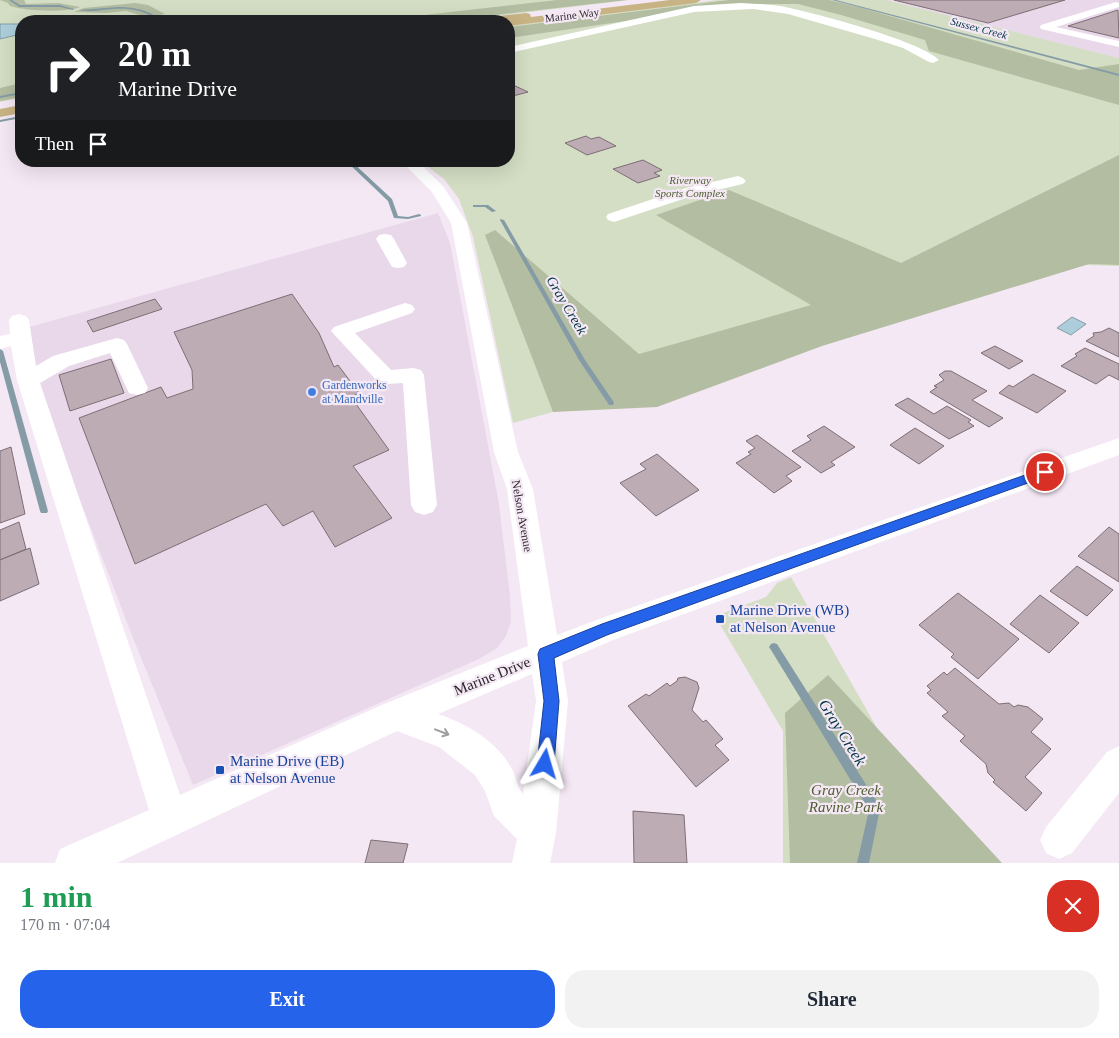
<!DOCTYPE html>
<meta charset="utf-8">
<style>
:root{--surface:#fff;--page:#f2f2f3;--text:#1f2937;--muted:#747a83;--accent:#2563eb}
body{margin:0;font-family:Georgia,serif;background:var(--page);color:var(--text);height:100vh;display:flex;flex-direction:column;font-size:19px;white-space:nowrap}
*{box-sizing:border-box;margin:0}
p{font-size:16px;color:var(--muted)}
.icon{flex:none;width:28px;height:28px;fill:none;stroke:currentColor;stroke-width:2;stroke-linecap:round;stroke-linejoin:round}
.map{position:relative;height:863px;overflow:hidden}
.details{display:flex;flex-direction:column;background:var(--surface);flex:1}
.details>*{flex:none}
.guide{position:absolute;left:15px;top:15px;width:500px;height:152px;border-radius:20px;box-shadow:0 5px 20px #0002;background:#202124;color:#fff;overflow:hidden}
.pin{position:absolute;display:grid;place-items:center;width:42px;height:42px;color:#fff;margin:-21px;border:2px solid #fff;border-radius:50%;box-shadow:0 1px 5px #0007}
.me{position:absolute;width:55px;margin:-28px;rotate:7deg;stroke-linejoin:round;filter:drop-shadow(0 0 4px #0008)}
.turn{display:flex;align-items:center;gap:18px;height:105px;padding:0 20px;font-size:22px}
.turn .icon{width:65px;height:65px;stroke-width:2.5}
.turn b{display:block;font-size:35px;line-height:42px}
.then{display:flex;align-items:center;height:48px;padding:0 20px;background:#0003;gap:10px;font-size:19px}
.round{display:grid;place-items:center;flex:none;width:52px;height:52px;border-radius:20px;background:var(--page)}
.overview{display:flex;align-items:center;justify-content:space-between;height:85px;padding:0 20px}
h1{font-size:30px;font-weight:700;line-height:38px;color:#1e9e55}
.action{display:flex;gap:10px;margin-top:auto;padding:10px 20px}
.action a{flex:1;height:58px;border-radius:20px;background:var(--accent);color:#fff;font-size:20px;font-weight:700;line-height:58px;text-align:center}
.action a+a{background:var(--page);color:var(--text)}
.map>svg:first-child{display:block}
.commercial{fill:#e9d8ea}
.green{fill:#d4dec4}
.forest{fill:#b3bda1}
.water{fill:#accedb;stroke:#859ca6}
.lines{fill:none;stroke-linecap:round;stroke-linejoin:round}
.stream{fill:#859ca6;fill-rule:evenodd}
.building{fill:#bdacb4;stroke:#7d6e75}
.minor{fill:#fff;fill-rule:evenodd}
.major{fill:#c8b384;fill-rule:evenodd}
.oneway{stroke:#a09da0}
.route{fill:#2563eb;stroke:#184099}
.shop-dot{fill:#3f7fe0;stroke:#f4e8f5;stroke-width:2}
.transit-dot{fill:#1a4fb4;stroke:#f4e8f5;stroke-width:2}
.labels{text-anchor:middle;stroke-width:4.5;stroke-linejoin:round;paint-order:stroke}
.far-street-label{font-size:11px;fill:#2b262b;stroke:#f4e8f5}
.far-water-label{font-size:11px;font-style:italic;fill:#013443;stroke:#f4e8f5}
.far-park-label{font-size:11px;font-style:italic;fill:#4f5d2f;stroke:#f4e8f5}
.shop-label{font-size:12px;fill:#366cbe;stroke:#f4e8f5;text-anchor:start}
.street-label{font-size:12px;fill:#2b262b;stroke:#f4e8f5}
.water-label{font-size:14px;font-style:italic;fill:#013443;stroke:#f4e8f5}
.near-transit-label{font-size:15px;fill:#164399;stroke:#f4e8f5;text-anchor:start}
.near-street-label{font-size:15px;fill:#2b262b;stroke:#f4e8f5}
.near-park-label{font-size:15px;font-style:italic;fill:#4f5d2f;stroke:#f4e8f5}
.near-water-label{font-size:16px;font-style:italic;fill:#013443;stroke:#f4e8f5}
</style>
<div class="map">
<svg width="1119" height="863" viewBox="0 0 1119 863">
<rect width="100%" height="100%" fill="#f4e8f5"/>
<g class="commercial">
<path d="M886 0H1119V58Z"/>
<path d="M438 213 450 243 499 504 510 596 511 621 506 636 497 648 479 659 193 785 133 638 15 331Z"/>
</g>
<g class="green">
<path d="M0 0H629L457 21H21V98L0 102Z"/>
<path d="M717 0H886L1119 58V266L1086 265 513 423 473 237 459 199 444 179 420 161H509V26Z"/>
<path d="M791 577 954 863H783V731L715 616 766 597 777 583Z"/>
</g>
<g class="forest">
<path d="M0 0H24L26 4 58 3 80 7C64 13 26 11 10 6L8 3Z"/>
<path d="M557 0H627L441 21H372Z"/>
<path d="M729 0H829L858 7 1079 70 1119 64V105L929 51 925 40 841 15 798 4H726L653 17 509 38V27Z"/>
<path d="M135 3 148 5 165 14 147 17 126 11 106 13 74 12 84 8Z"/>
<path d="M21 83V97L0 101V88Z"/>
<path d="M1119 155V265L1089 264 822 346 657 407 553 412 485 235 495 230 639 354 811 305 656 215 729 190 901 263Z"/>
<path d="M828 675 1002 863H790L785 713Z"/>
</g>
<g class="water">
<path d="M0 24H21V34L0 39Z"/>
<path d="M1072 317 1086 324 1071 335 1057 328Z"/>
</g>
<g class="lines">
<g class="stream">
<path d="M9 0H12L20 5H60L74 9 73 10 60 7H19Z"/>
<path d="M832 0H836L1119 74V76Z"/>
<path d="M118 7C132 7 144 9 155 16L153 17C135 7 122 8 102 10 95 11 86 12 79 10Z"/>
<path d="M21 92V94L0 98V96Z"/>
<path d="M21 116V118L0 122V120Z"/>
<path d="M346 161H351L392 199 398 216 408 217 419 214 421 215V216L408 219 394 218 388 201Z"/>
<path d="M473 205H488L496 211 492 212 485 207H473Z"/>
<path d="M500 219 504 220 585 360 613 401 614 403 613 405H609L579 360 500 220Z"/>
<path d="M0 349 3 351 48 511 47 513H41L40 511 0 362Z"/>
<path d="M774 643 777 644 879 805 880 809 869 863H857L869 810 771 650 769 647 771 644Z"/>
</g>
</g>
<g class="building">
<path d="M894 0H1065L988 23Z"/>
<path d="M1118 10 1119 38 1068 26Z"/>
<path d="M509 83 528 92 509 97Z"/>
<path d="M586 136 591 139 599 137 616 146 587 155 565 143Z"/>
<path d="M643 160 662 170 654 173 660 176 638 183 613 169Z"/>
<path d="M292 294 319 333 334 367 338 365 359 393 351 397 389 450 353 466 392 518 335 547 313 511 283 526 266 504 135 564 79 418 161 387 167 398 193 389 192 370 174 332Z"/>
<path d="M155 299 162 309 93 332 87 321Z"/>
<path d="M1109 328 1119 333V357L1086 341 1094 336 1093 333 1101 332Z"/>
<path d="M995 346 1023 361 1009 369 981 353Z"/>
<path d="M1085 348 1119 364V380L1109 375 1096 384 1061 366 1077 356 1075 354Z"/>
<path d="M111 359 124 393 70 411 59 375Z"/>
<path d="M945 371H951L987 391 972 400 1003 418 989 427 930 392 937 387 934 386 944 380 939 375Z"/>
<path d="M1033 374 1066 391 1037 413 999 393 1009 385 1013 387Z"/>
<path d="M908 398 934 414 947 406 971 420 968 422 974 426 949 439 895 405Z"/>
<path d="M824 426 855 447 831 462 835 465 821 473 792 451 811 440 807 436Z"/>
<path d="M915 428 944 446 919 464 890 445Z"/>
<path d="M757 435 801 467 786 476 792 481 774 493 736 463 751 454 748 452 755 448 746 441Z"/>
<path d="M11 447 25 514 0 523V451Z"/>
<path d="M657 454 699 490 656 516 620 483 646 469 640 464Z"/>
<path d="M19 522 26 549 0 560V530Z"/>
<path d="M1109 527 1119 534V582L1078 556Z"/>
<path d="M30 548 39 584 0 601V560Z"/>
<path d="M1077 566 1113 590 1087 616 1050 591Z"/>
<path d="M958 593 1019 639 978 679 951 657 954 654 919 625Z"/>
<path d="M1040 595 1079 623 1049 653 1010 624Z"/>
<path d="M955 668 999 704 1009 703 1014 707 1018 705 1028 707 1043 719 1031 732 1051 749 1025 777 1042 793 1026 811 993 782 995 780 988 773 986 764 960 741 965 736 942 716 948 712 927 693 931 690 927 686 944 672 947 675Z"/>
<path d="M685 677 697 682 699 688 692 710 703 722 706 720 723 739 715 745 729 760 696 787 628 706 646 694 649 696 667 683 670 686 677 681 678 678Z"/>
<path d="M633 811 684 815 687 863H634Z"/>
<path d="M371 840 408 844 403 863H365Z"/>
</g>
<g class="lines">
<g class="minor">
<path d="M1116 2 1119 3V7L1056 27 1119 41V47L1041 29 1040 27 1041 25Z"/>
<path d="M741 3C754 4 767 4 780 6 808 11 922 41 939 60L933 63 929 62 903 48 875 39 788 14 753 9 694 12 509 53V47L694 6Z"/>
<path d="M401 161H417L443 186 467 223 518 452 533 489 557 635 602 618 1119 438V455L613 640 562 662 568 701 556 833 550 863H512L517 839 494 816 485 791 475 775 439 747 397 731 117 863H55L60 849 149 810 17 380 11 346 0 349V336L10 334 9 320 12 316 19 314 26 316 29 320 36 366 53 356 117 338 124 340 127 344 148 388 145 393 137 395 129 393 110 353 69 366 40 383 180 795 384 704 528 646 507 489 494 452 451 223 432 192ZM532 674 536 701 523 794C517 787 516 777 512 769 497 741 467 724 438 714Z"/>
<path d="M738 176 743 178 746 181 743 184 695 195 614 222 608 220 606 217 608 214 686 188Z"/>
<path d="M385 234 391 235 394 239 407 263 404 267 398 268 392 267 376 239 379 235Z"/>
<path d="M405 303 412 305 415 309 412 313 355 333 391 370 413 368 421 370 424 375 437 505 433 512 424 515 415 512 411 505 403 383 386 384 378 382 331 331 334 327Z"/>
<path d="M1119 746V793L1072 853 1059 859 1046 853 1040 840 1046 827 1107 752Z"/>
</g>
<g class="major">
<path d="M670 0H701L696 3 509 26V21H477L483 18 526 13 530 14 531 17Z"/>
<path d="M21 105V113L0 117V109Z"/>
</g>
</g>
<defs><path id="oneway-shaft" d="M-6 0H5M1.5-3L5.5 0L1.5 3" fill="none" stroke-width="1.6" stroke-linecap="round" stroke-linejoin="round" transform="scale(1.25)"/></defs>
<use class="oneway" href="#oneway-shaft" transform="translate(442 732) rotate(21)"/>
<path class="route" d="M1045 468 1050 469 1051 472 1050 475 607 635 554 658 559 701 554 764 551 770 545 772 539 770 537 764 544 701 538 654 540 649 602 624Z"/>
<circle class="shop-dot" cx="312" cy="392" r="5"/>
<g class="transit-dot">
<rect x="715" y="614" width="10" height="10" rx="2.5"/>
<rect x="215" y="765" width="10" height="10" rx="2.5"/>
</g>
<g class="labels">
<g class="far-street-label">
<text transform="translate(572 15) rotate(-7)" y="4">Marine Way</text>
</g>
<g class="far-water-label">
<text transform="translate(979 28) rotate(15)" y="4">Sussex Creek</text>
</g>
<g class="far-park-label">
<text x="690" y="184">Riverway<tspan x="690" dy="13">Sports Complex</tspan></text>
</g>
<g class="shop-label">
<text x="322" y="389">Gardenworks<tspan x="322" dy="14">at Mandville</tspan></text>
</g>
<g class="street-label">
<text transform="translate(522 516) rotate(80)" y="4">Nelson Avenue</text>
</g>
<g class="water-label">
<text transform="translate(567 305) rotate(59)" y="5">Gray Creek</text>
</g>
<g class="near-transit-label">
<text x="730" y="615">Marine Drive (WB)<tspan x="730" dy="17">at Nelson Avenue</tspan></text>
<text x="230" y="766">Marine Drive (EB)<tspan x="230" dy="17">at Nelson Avenue</tspan></text>
</g>
<g class="near-street-label">
<text transform="translate(492 676) rotate(-22)" y="5">Marine Drive</text>
</g>
<g class="near-park-label">
<text x="846" y="795">Gray Creek<tspan x="846" dy="17">Ravine Park</tspan></text>
</g>
<g class="near-water-label">
<text transform="translate(843 732) rotate(58)" y="6">Gray Creek</text>
</g>
</g>
</svg>
<div class="pin" style="left:1045px;top:472px;background:#d93025"><svg class="icon" aria-label="arrive" viewBox="0 0 24 24"><path d="M6 21V4h12l-3 4 3 4H6"/></svg></div>
<svg class="me" style="left:545px;top:764px" viewBox="-20 -20 40 40"><path d="M0-17L14 15 0 8-14 15z" fill="#2563eb" stroke="#fff" stroke-width="4"/></svg>
<div class="guide">
<div class="turn"><svg class="icon" aria-label="right" viewBox="0 0 24 24"><path d="M7 20v-9h11M14 6l5 5-5 5"/></svg><div><b>20 m</b>Marine Drive</div></div>
<div class="then">Then<svg class="icon" aria-label="arrive" viewBox="0 0 24 24"><path d="M6 21V4h12l-3 4 3 4H6"/></svg></div>
</div>
</div>
<section class="details">
<div class="overview"><div><h1>1 min</h1><p>170 m · 07:04</p></div><a class="round" style="background:#d93025;color:#fff"><svg class="icon" aria-label="close" viewBox="0 0 24 24"><path d="M6 6l12 12M18 6L6 18"/></svg></a></div>
<div class="action"><a>Exit</a><a>Share</a></div>
</section>
